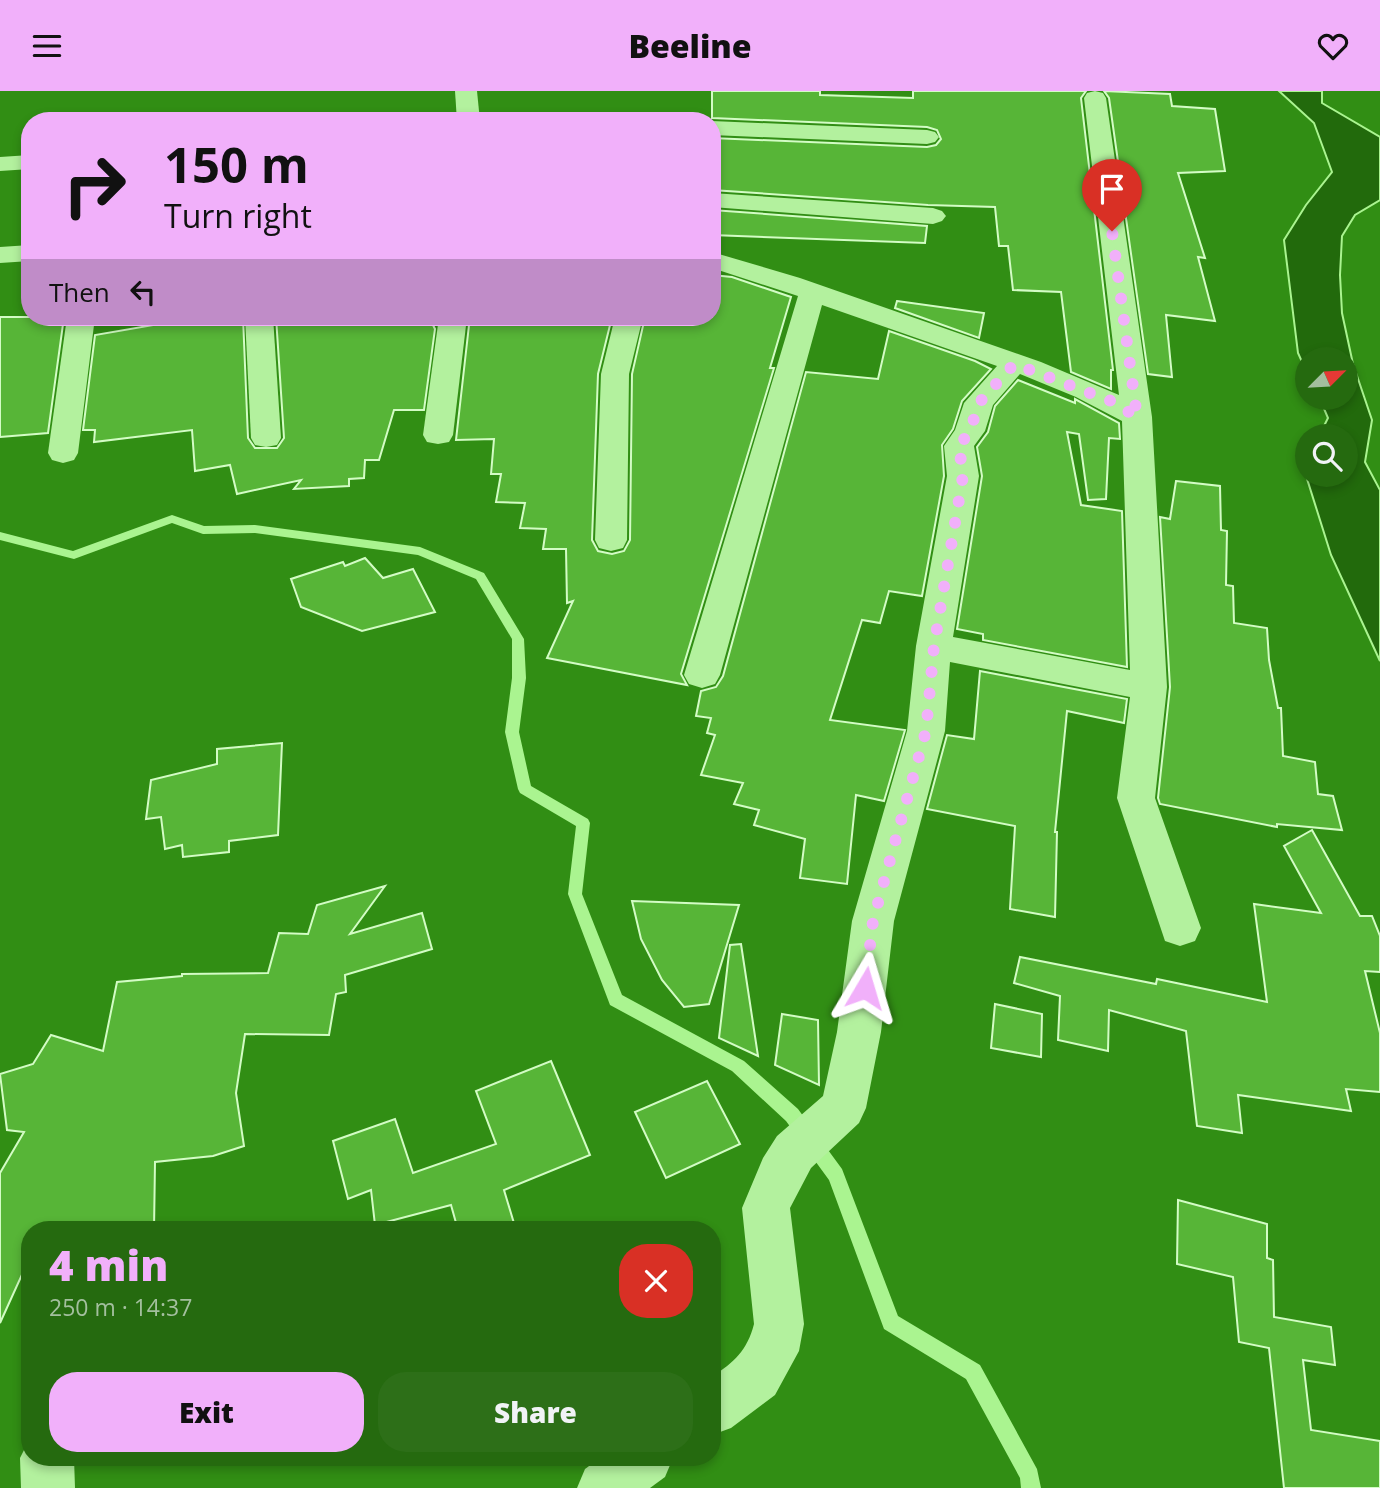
<!DOCTYPE html>
<meta charset="utf-8">
<style>
:root{--surface:#256a0f;--page:#2d6f18;--text:#f1f3f6;--muted:#a3bf9e;--accent:#f1b0fa}
body{margin:0;font-family:"Open Sans",sans-serif;background:var(--page);color:var(--text);height:100vh;display:flex;flex-direction:column;font-size:26px;white-space:nowrap}
*{box-sizing:border-box;margin:0}
p{font-size:23px;color:var(--muted)}
.icon{flex:none;width:38px;height:38px;fill:none;stroke:currentColor;stroke-width:2;stroke-linecap:round;stroke-linejoin:round}
.map{position:relative;flex:1;overflow:hidden}
.details{position:absolute;left:21px;top:1130px;width:700px;height:245px;display:flex;flex-direction:column;background:var(--surface);border-radius:28px;box-shadow:0 4px 10px #0003}
.details>*{flex:none}
.hud{position:absolute;left:21px;top:21px;width:700px;height:214px;border-radius:28px;box-shadow:0 4px 10px #0003;background:#f1b0fa;color:#111;overflow:hidden}
.needle{width:46px;rotate:66deg}
.tools{position:absolute;left:1295px;top:256px;display:grid;gap:14px}
.tools a{display:grid;place-items:center;width:63px;height:63px;border-radius:50%;background:var(--surface);box-shadow:0 4px 10px #0003;font-size:35px}
.pin{position:absolute;display:grid;place-items:center;width:60px;height:60px;color:#fff;margin:-72px -30px;border-radius:50% 50% 50% 0;rotate:-45deg;box-shadow:0 0 7px #0007}
.pin .icon{rotate:45deg}
.me{position:absolute;width:77px;margin:-38px;rotate:7deg;stroke-linejoin:round;filter:drop-shadow(0 0 5px #0008)}
.turn{display:flex;align-items:center;gap:24px;height:147px;padding:0 28px;font-size:32px}
.turn .icon{width:91px;height:91px;stroke-width:2.5}
.turn b{display:block;font-size:49px;line-height:60px}
.then{display:flex;align-items:center;height:66px;padding:0 28px;background:#0003;gap:14px;font-size:26px}
.round{display:grid;place-items:center;flex:none;width:74px;height:74px;border-radius:28px;background:var(--page)}
.summary{display:flex;align-items:center;justify-content:space-between;height:119px;padding:0 28px}
h1{font-size:42px;font-weight:800;line-height:52px;color:var(--accent)}
.primary-button{display:flex;gap:14px;margin-top:auto;padding:14px 28px}
.primary-button a{flex:1;height:80px;border-radius:28px;background:var(--accent);color:#111;font-size:28px;font-weight:800;line-height:80px;text-align:center}
.primary-button a+a{background:var(--page);color:var(--text)}
header{display:flex;justify-content:space-between;align-items:center;height:91px;padding:0 28px;background:var(--accent);color:#111;font-size:32px;font-weight:800}
.map>svg:first-child{display:block}
.water{fill:#226a0c;stroke:#aaf490;stroke-width:2}
.lines{fill:none;stroke-linecap:round;stroke-linejoin:round}
.stream{fill:#aaf490;fill-rule:evenodd}
.building{fill:#57b537;stroke:#d3fcc5;stroke-width:2}
.minor{fill:#b3f19e;fill-rule:evenodd}
.route{stroke:#f1b0fa;stroke-width:12;stroke-dasharray:0 21.6}
</style>
<header><svg class="icon" aria-label="menu" viewBox="0 0 24 24"><path d="M4 6h16M4 12h16M4 18h16"/></svg>Beeline<svg class="icon" aria-label="heart" viewBox="0 0 24 24"><path d="M12 20l-8-8c-3-5 5-10 8-4 3-6 11-1 8 4z"/></svg></header>
<div class="map">
<svg width="1380" height="1397" viewBox="0 0 1380 1397">
<rect width="100%" height="100%" fill="#318e14"/>
<path class="water" d="M1279 0H1322V12L1380 46V109L1355 124 1342 145 1340 184 1342 222 1353 273 1372 329 1365 371 1380 399V570L1331 464 1303 375 1307 367V383H1346V345H1319L1328 327 1319 306H1346V268H1307V282L1298 262 1284 149 1306 114 1332 81 1314 32Z"/>
<g class="lines">
<path class="stream" d="M172 424 204 435 255 434 420 456 484 482 524 548 526 587 519 641 531 695 588 728 590 732 582 803 622 904 744 970 798 1018 842 1078 898 1225 980 1274 1037 1378 1041 1397H1021L1020 1387 966 1288 884 1238 829 1089 786 1030 732 980 610 914 568 803 576 735 520 702 518 698 505 641 512 587V548L476 488 418 464 255 442 203 443 172 432 74 468 0 449V441L73 460Z"/>
</g>
<g class="building">
<path d="M712 0H820V4L913 7V0H1086L1081 7 1113 279H1111V298L1071 281 1061 201 1013 199 1008 155H999L995 116 928 114 712 99V47L927 56 936 54 941 48 937 39 927 36 712 27Z"/>
<path d="M1104 0 1170 3 1172 15 1215 18 1225 80 1178 82 1205 167 1198 166 1215 230 1166 224 1172 286 1148 283 1109 7Z"/>
<path d="M712 119 927 135 925 152 712 144Z"/>
<path d="M712 184 732 186 791 206 770 277H774L681 583 687 594 547 567 573 510 567 512 566 458H543L546 438 520 437 525 412 496 411 501 383H491L494 348 456 349 469 234 504 228 505 226H612L598 283 592 449 598 460 612 463 624 460 630 449 632 283 645 226H712Z"/>
<path d="M897 210 984 222 979 247 895 217Z"/>
<path d="M0 226H64L48 342 0 346Z"/>
<path d="M170 226H243L248 347 255 357H277L284 347 276 226H429L435 238 424 319H394L379 369H365L364 387 349 388V395L294 398 301 389 237 403 230 374 195 380 192 339 94 351 95 339H83L95 244 171 231Z"/>
<path d="M889 240 975 270 991 278 962 310 953 338 942 354 944 385 922 505 889 500 880 532 862 529 830 629 905 639 884 710 856 704 847 793 800 787 805 748 754 734 759 719 734 713 743 692 701 684 715 644 707 642 711 627 696 625 701 600 716 596 723 585 806 281 878 288Z"/>
<path d="M1018 289 1075 312V308L1119 332 1120 348 1109 347 1106 408 1088 409 1079 343 1067 341 1081 414 1122 420 1127 576 983 549V543L957 538 982 385 977 356 988 341 995 315Z"/>
<path d="M1176 390 1220 395 1221 439 1227 440 1226 494 1233 495 1234 532 1267 537 1269 569 1278 617H1281L1283 665 1315 671 1318 703 1333 705 1342 739 1277 733V736L1160 713 1158 707 1170 596 1160 426 1170 428Z"/>
<path d="M365 467 383 487 413 478 435 521 362 540 301 516 291 488 343 471 345 475Z"/>
<path d="M980 580 1127 608 1124 632 1067 620 1055 741H1057L1055 826 1010 818 1015 735 927 718 947 644 974 648Z"/>
<path d="M282 652 278 744 229 750V761L183 766 182 754 165 758 161 726 146 728 151 689 217 673V658Z"/>
<path d="M1312 739 1360 825H1372L1380 845V881L1365 880 1380 942V1001L1346 998 1351 1020 1238 1004 1242 1042 1197 1035 1186 940 1109 919 1108 960 1058 949 1060 905 1014 892 1020 866 1156 893 1157 888 1267 911 1254 813 1321 822 1284 755Z"/>
<path d="M385 795 350 843 422 822 432 858 345 884 346 901 336 903 329 944 245 943 236 1002 244 1055 213 1065 155 1071 154 1139H30V1166L0 1232V1082L24 1041 7 1039 0 983 33 973 51 944 103 960 117 891 182 885V883L268 882 279 842 308 843 317 814Z"/>
<path d="M632 810 739 814 709 913 684 916 662 889 641 848Z"/>
<path d="M741 853 758 965 719 947 730 854Z"/>
<path d="M995 913 1042 923 1041 966 991 957Z"/>
<path d="M782 923 818 929 819 994 775 974Z"/>
<path d="M551 970 590 1064 504 1099 516 1139H458L451 1114 375 1134 371 1099 348 1108 333 1050 395 1028 413 1082 496 1053 476 1000Z"/>
<path d="M707 990 740 1053 666 1087 635 1021Z"/>
<path d="M1178 1109 1267 1133V1167L1273 1169 1274 1226 1331 1236 1335 1274 1303 1269 1311 1339 1380 1350V1397H1284L1269 1257 1239 1251 1233 1186 1177 1173Z"/>
</g>
<g class="lines">
<g class="minor">
<path d="M455 0H477L480 30H457Z"/>
<path d="M1095 0 1103 2 1106 7 1152 326 1167 596 1155 707 1201 837 1195 850 1180 855 1165 850 1117 707 1130 606 950 571 945 640 894 830 881 941 866 1017 859 1032 811 1077 790 1117 804 1233 799 1260 775 1304 731 1337 712 1344V1286C734 1271 747 1260 754 1233L742 1117 763 1067 777 1045 823 1005 837 941 852 830 907 640 916 555 947 385 944 355 955 339 964 312 997 275 822 214 720 584 715 593 702 597 689 593 684 584 798 205 712 177V161L800 187 1041 271 1119 304 1084 7 1087 2ZM1020 283 1076 306 1122 330 1130 579 953 546 979 385 974 355 985 340 993 314Z"/>
<path d="M712 30 927 39 935 41 939 46 935 51 927 53 712 44Z"/>
<path d="M30 64V78L0 80V66Z"/>
<path d="M712 102 933 117 942 120 946 125 942 130 933 133 712 116Z"/>
<path d="M30 154V170L0 172V156Z"/>
<path d="M67 226H95L78 362 74 369 63 372 52 369 48 362Z"/>
<path d="M245 226H273L281 347 277 354 266 356 255 354 251 347Z"/>
<path d="M439 226H467L453 344 449 351 438 353 427 351 423 344Z"/>
<path d="M615 226H643L629 283 627 449 623 457 611 460 599 457 595 449 601 283Z"/>
<path d="M30 1347V1367H74L75 1397H21L20 1367Z"/>
<path d="M600 1367H673L665 1386 650 1397H577L585 1378Z"/>
</g>
</g>
<g class="lines">
<path class="route" d="M865 897 873 830 926 640 934 555 963 385 959 355 970 340 979 312 1014 273 1111 310 1137 326 1112 140"/>
</g>
</svg>
<div class="tools">
<a><svg class="needle" viewBox="-14 -14 28 28"><path d="M0-13l5 13h-10z" fill="#e53935"/><path d="M0 13l5-13h-10z" fill="#a3bf9e"/></svg></a>
<a><svg class="icon" aria-label="search" viewBox="0 0 24 24"><circle cx="10" cy="10" r="6"/><path d="M15 15l6 6"/></svg></a>
</div>
<div class="pin" style="left:1112px;top:140px;background:#d93025"><svg class="icon" aria-label="arrive" viewBox="0 0 24 24"><path d="M6 21V4h12l-3 4 3 4H6"/></svg></div>
<svg class="me" style="left:865px;top:897px" viewBox="-20 -20 40 40"><path d="M0-17L14 15 0 8-14 15z" fill="#f1b0fa" stroke="#fff" stroke-width="4"/></svg>
<div class="hud">
<div class="turn"><svg class="icon" aria-label="right" viewBox="0 0 24 24"><path d="M7 20v-9h11M14 6l5 5-5 5"/></svg><div><b>150 m</b>Turn right</div></div>
<div class="then">Then<svg class="icon" aria-label="left" viewBox="0 0 24 24"><path d="M17 20v-9H6M10 6l-5 5 5 5"/></svg></div>
</div>
<section class="details">
<div class="summary"><div><h1>4 min</h1><p>250 m · 14:37</p></div><a class="round" style="background:#d93025;color:#fff"><svg class="icon" aria-label="close" viewBox="0 0 24 24"><path d="M6 6l12 12M18 6L6 18"/></svg></a></div>
<div class="primary-button"><a>Exit</a><a>Share</a></div>
</section>
</div>
